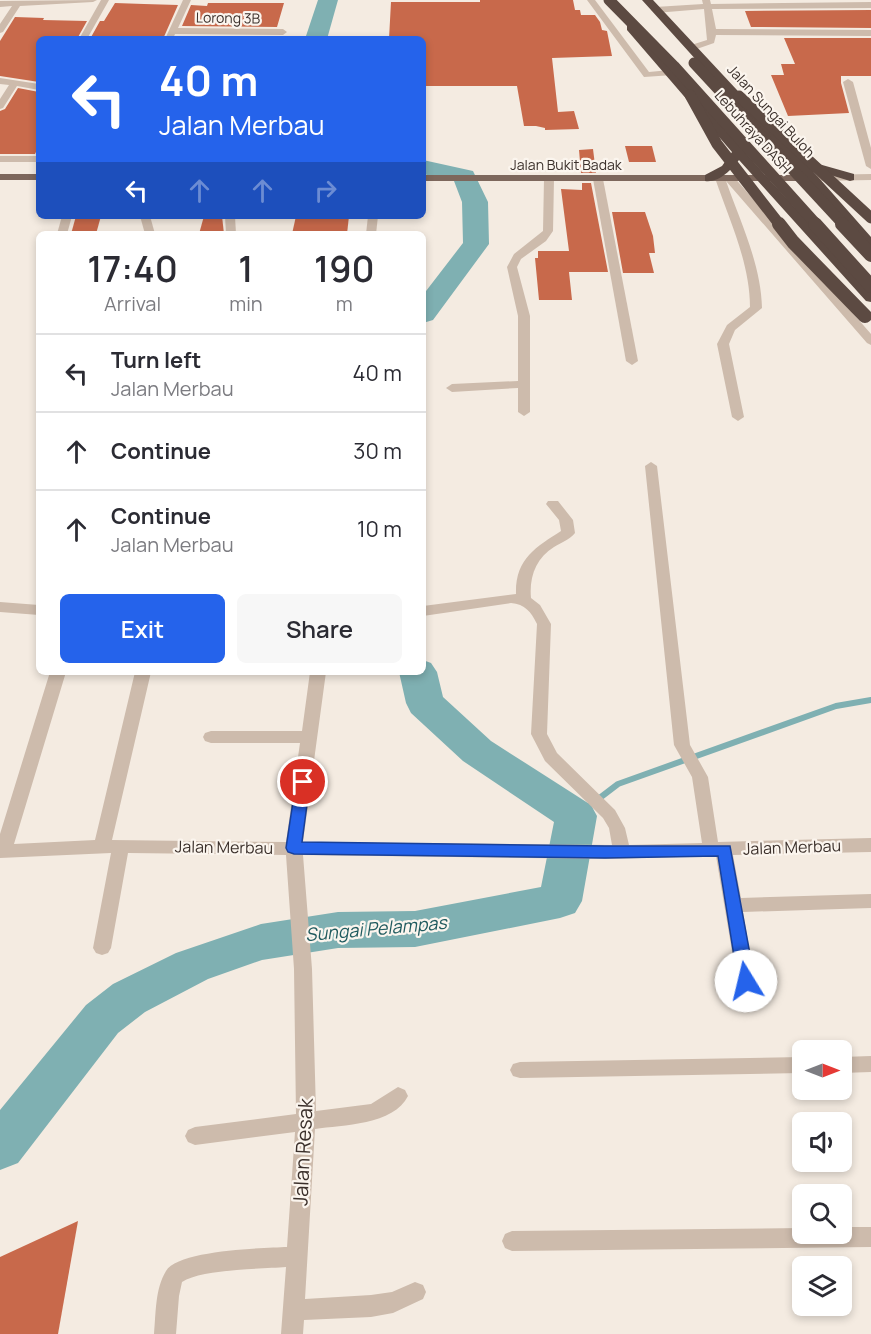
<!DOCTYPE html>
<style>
:root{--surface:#fff;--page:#f7f7f7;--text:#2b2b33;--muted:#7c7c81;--line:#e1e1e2;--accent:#2563eb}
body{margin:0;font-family:Manrope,sans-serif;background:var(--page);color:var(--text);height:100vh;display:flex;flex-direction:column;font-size:22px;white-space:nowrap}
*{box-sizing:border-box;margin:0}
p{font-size:20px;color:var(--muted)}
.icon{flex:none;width:33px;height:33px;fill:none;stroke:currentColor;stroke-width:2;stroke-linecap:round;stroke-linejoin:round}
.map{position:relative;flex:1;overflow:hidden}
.drawer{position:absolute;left:36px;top:231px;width:390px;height:444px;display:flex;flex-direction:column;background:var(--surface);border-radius:9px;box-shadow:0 3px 9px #0003}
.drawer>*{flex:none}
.guide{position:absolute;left:36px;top:36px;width:390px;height:183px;border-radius:9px;box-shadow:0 3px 9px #0003;background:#2563eb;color:#fff;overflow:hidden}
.needle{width:39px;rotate:90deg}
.buttons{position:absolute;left:792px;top:1040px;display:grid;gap:12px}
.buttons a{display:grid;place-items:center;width:60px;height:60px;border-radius:9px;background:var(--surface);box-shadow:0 3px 9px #0003;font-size:30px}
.pin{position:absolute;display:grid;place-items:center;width:51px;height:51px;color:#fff;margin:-26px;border:3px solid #fff;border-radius:50%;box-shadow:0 2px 6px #0007}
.me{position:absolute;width:66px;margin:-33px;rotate:351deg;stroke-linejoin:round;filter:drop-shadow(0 0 4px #0008)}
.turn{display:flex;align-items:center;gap:21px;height:126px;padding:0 24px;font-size:27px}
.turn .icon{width:78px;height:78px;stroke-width:2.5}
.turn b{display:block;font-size:42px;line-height:51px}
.lanes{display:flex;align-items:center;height:57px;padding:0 24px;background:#0003;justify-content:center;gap:30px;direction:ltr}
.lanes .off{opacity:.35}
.eta{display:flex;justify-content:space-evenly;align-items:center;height:102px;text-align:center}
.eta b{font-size:36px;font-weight:600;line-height:42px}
.cta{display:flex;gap:12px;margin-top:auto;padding:12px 24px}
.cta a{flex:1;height:69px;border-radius:9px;background:var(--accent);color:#fff;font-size:24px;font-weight:600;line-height:69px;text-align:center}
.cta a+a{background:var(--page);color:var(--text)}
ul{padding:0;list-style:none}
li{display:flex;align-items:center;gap:18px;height:78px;padding:0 24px;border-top:2px solid var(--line)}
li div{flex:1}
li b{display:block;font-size:22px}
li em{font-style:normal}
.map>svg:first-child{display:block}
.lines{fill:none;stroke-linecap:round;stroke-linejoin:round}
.stream{stroke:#7fb0b2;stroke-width:6}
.river{fill:#7fb0b2;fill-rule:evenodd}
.building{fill:#c8694b}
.minor{fill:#cdbbac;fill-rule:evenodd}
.major{fill:#7d675c;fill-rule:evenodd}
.highway{fill:#5c4a42;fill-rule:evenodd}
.highway-bridge-far1{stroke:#5c4a42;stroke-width:11}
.highway-bridge{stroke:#5c4a42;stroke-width:14}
.route{fill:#2563eb;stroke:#184099;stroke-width:1.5}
.labels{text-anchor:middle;stroke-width:4.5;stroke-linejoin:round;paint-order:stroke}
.far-street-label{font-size:14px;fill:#3b302b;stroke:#fbf5ee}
.street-label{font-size:16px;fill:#3b302b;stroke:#fbf5ee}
.water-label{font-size:18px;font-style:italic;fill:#1f5a5e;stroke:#fbf5ee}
.near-street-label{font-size:20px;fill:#3b302b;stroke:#fbf5ee}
</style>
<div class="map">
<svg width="871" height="1334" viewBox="0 0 871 1334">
<rect width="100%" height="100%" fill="#f4ebe1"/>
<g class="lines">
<path class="stream" d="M576 816 618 784 836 706 871 700"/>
<g class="river">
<path d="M318 0H338L327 39H305Z"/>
<path d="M423 160 473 171 488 202 489 244 433 320 423 323V295L463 243 462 202 454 181 423 174Z"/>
<path d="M423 660 431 663 437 672 443 697 491 741 591 805 597 816 582 901 575 913 560 918 415 947 338 948 262 960 208 979 145 1012 118 1033 18 1163 0 1170V1110L86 1005 113 984 176 953 261 924 338 912 415 911 541 887 554 822 463 761 411 713 406 703 399 672H423Z"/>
</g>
</g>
<g class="building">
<path d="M480 0H573L575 10H580L581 15H595L600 22 602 30 607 31 612 56 552 58 558 112 574 111 579 129 545 130V128L536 126H524L517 86H423V39H389L391 2H480Z"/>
<path d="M115 3 144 4 178 5 163 39H90L100 21H104Z"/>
<path d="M208 3H284L277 27 182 26 191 5 207 6Z"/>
<path d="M871 10V28L751 27 745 11Z"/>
<path d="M15 17 44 18 43 20 87 21 77 39H39V82L0 76V41Z"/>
<path d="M177 36 275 37 274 39H175Z"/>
<path d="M784 38H871V76H841V83L849 113 788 116 771 75H784L781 64H795Z"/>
<path d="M18 88 39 92V146L35 154H0V111L5 109Z"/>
<path d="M625 146H652L656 162H629Z"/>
<path d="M593 149 596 173H581L579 150Z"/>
<path d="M582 183H591L608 272H569L572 300H539L535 258H538V251H569L561 189 582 190Z"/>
<path d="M612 212H645L653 236 655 253H649L654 273H623Z"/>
<path d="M76 216H101L96 234H71Z"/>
<path d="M204 216H222L224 234H199Z"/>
<path d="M296 216H349L347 234H292Z"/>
<path d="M78 1221 58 1334H0V1257Z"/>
</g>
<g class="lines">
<g class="minor">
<path d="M97 0 93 2 20 6 3 32 0 33V24L12 6 0 7V1Z"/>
<path d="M101 0H109L87 39H79Z"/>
<path d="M183 0H191L178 28 283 29 287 32 283 35 175 34 173 39H165Z"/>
<path d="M587 0H595L649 72 670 70 675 73 673 75 644 77Z"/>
<path d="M702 0H710L711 4 871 2V8L712 9 716 29 871 30V36L716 35 714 43 691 51 688 50V46L707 40 704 9 655 13 651 10 655 7 703 4Z"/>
<path d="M0 78 39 84V90L17 86 3 108 0 109V99L9 85 0 84Z"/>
<path d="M848 79 853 82 871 148V169L866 166 843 82Z"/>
<rect x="0" y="156" width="39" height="6"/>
<path d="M871 174V180L818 181 813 178 818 175Z"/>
<path d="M720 175 724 177 733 176 871 334V345L867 343 726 181C740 221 761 264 762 308L735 330 729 344 744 417 738 421 732 417 717 344 727 325 750 307C750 263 729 219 715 178Z"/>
<path d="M549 176 554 179 553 231 546 241 521 259 517 267 530 316V412L524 416 518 412V388L452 392 446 388 452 384 518 381V316L507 267 514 254 543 231 544 179Z"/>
<path d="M598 176 603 179 638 361 632 365 626 361 593 179Z"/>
<path d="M62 216H72L67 234H57Z"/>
<path d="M140 216H150L155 234H145Z"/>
<path d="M225 216H235L236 234H226Z"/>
<path d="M368 216H378L376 234H366Z"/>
<path d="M651 462 657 466 690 745 708 777 718 842 871 838V852L733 855 741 898 871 894V908L743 912 755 981 752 986 746 989 740 986 737 981 716 856 605 859 303 855 312 969 316 1111 371 1104 398 1087 405 1090 408 1096C394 1125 342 1125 315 1129L305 1299 371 1295 392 1292 415 1282 423 1285 426 1292 423 1299 393 1313 371 1317 304 1320 303 1334H281L286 1267C261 1269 202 1269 182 1282L179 1296 176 1334H154C156 1313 155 1289 166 1271 178 1250 263 1248 287 1247L295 1132 195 1145 188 1142 185 1136 188 1130 195 1127 296 1114 294 969 286 855 128 853 111 948 108 953 102 955 96 953 93 948 111 853 0 858V834L50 672H66L14 844 95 840 135 672H151L112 840 286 842 300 743H211L205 741 203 737 205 733 211 731H302L310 672H326L303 842 612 845 609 828 603 818 545 761 531 734 537 624C531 612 525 604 511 603L423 616V606L516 594C515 559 536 547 561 531L559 520 546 504 548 501H558L573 520 575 533C569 540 562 542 554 547 536 558 529 577 531 598L540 605 551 624 547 734 557 753 615 810 625 828 629 845 702 843 692 777 674 745 645 466Z"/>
<path d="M0 602 39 605V615L0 612Z"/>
<path d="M871 1056V1072L842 1073V1057Z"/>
<path d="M802 1057V1073L520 1078 513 1076 510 1070 513 1064 520 1062Z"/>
<path d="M842 1227H871V1247L512 1251 505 1248 502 1241 505 1234 512 1231 802 1228V1233H842Z"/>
</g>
<g class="major">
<rect x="0" y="174" width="39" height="6"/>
<path d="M423 175H812L817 178 812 181H423Z"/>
</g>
<g class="highway">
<path d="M642 0H653L804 162 808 161 854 174V180L850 181 811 169 871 237V249L866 248Z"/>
<path d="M631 25 635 26 765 175 871 290V302L866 301 739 160C731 170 719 183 705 181V175L722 166 732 152 627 30V26Z"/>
</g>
<g class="highway-bridge-far1">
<path d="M609 0 674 66 817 225"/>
<path d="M694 63 844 225"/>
<path d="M690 95 717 144 780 225"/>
<path d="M739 96 871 218"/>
</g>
<g class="highway-bridge">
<path d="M779 224 793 242 865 316"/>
<path d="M815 224 871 286"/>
<path d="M842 224 871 255"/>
</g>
</g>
<path class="route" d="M303 776 308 778 310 782 302 842 605 846H730L755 981 752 986 746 988 740 986 738 981 718 856 605 858 294 854 288 852 286 848 296 782 298 778Z"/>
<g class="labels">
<g class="far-street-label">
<text transform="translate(228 18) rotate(1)" y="5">Lorong 3B</text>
<text transform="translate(771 111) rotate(47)" y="5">Jalan Sungai Buloh</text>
<text transform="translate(753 132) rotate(48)" y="5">Lebuhraya DASH</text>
<text x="566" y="170">Jalan Bukit Badak</text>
</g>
<g class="street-label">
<text transform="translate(224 847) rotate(1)" y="6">Jalan Merbau</text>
<text transform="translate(792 847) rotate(-2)" y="6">Jalan Merbau</text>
</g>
<g class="water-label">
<text transform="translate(376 929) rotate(-5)" y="6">Sungai Pelampas</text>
</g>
<g class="near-street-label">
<text transform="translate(303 1152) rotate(-87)" y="7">Jalan Resak</text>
</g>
</g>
</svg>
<div class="buttons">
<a><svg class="needle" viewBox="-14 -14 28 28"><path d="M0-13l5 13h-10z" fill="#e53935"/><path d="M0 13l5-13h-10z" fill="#7c7c81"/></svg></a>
<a><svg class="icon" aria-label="sound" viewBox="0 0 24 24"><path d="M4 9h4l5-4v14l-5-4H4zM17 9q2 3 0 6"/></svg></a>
<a><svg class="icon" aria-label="search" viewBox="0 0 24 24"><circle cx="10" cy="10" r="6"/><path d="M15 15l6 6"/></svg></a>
<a><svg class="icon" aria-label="layers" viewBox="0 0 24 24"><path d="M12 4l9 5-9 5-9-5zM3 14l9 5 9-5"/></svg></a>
</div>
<div class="pin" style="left:303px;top:782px;background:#d93025"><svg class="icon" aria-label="arrive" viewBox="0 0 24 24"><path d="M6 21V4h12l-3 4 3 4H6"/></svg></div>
<svg class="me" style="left:746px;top:981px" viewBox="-20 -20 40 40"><circle r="19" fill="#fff"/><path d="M0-13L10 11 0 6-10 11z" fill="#2563eb"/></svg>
<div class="guide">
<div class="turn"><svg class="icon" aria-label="left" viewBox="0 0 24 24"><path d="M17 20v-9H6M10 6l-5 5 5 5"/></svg><div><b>40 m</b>Jalan Merbau</div></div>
<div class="lanes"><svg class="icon" aria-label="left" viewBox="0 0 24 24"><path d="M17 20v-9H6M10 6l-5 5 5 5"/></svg><svg class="icon off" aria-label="ahead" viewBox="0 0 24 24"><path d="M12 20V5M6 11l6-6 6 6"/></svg><svg class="icon off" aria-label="ahead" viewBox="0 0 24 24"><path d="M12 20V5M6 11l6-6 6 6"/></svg><svg class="icon off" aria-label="right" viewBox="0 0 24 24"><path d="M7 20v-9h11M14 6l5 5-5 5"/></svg></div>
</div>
<section class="drawer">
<div class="eta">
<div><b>17:40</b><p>Arrival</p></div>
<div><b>1</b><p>min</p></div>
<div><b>190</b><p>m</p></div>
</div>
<ul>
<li><svg class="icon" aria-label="left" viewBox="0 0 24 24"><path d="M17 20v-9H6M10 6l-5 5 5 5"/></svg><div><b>Turn left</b><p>Jalan Merbau</p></div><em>40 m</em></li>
<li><svg class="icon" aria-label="ahead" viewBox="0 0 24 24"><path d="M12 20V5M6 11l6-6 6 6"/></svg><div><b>Continue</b></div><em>30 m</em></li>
<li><svg class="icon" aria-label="ahead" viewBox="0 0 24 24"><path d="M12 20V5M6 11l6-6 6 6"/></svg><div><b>Continue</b><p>Jalan Merbau</p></div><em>10 m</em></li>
</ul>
<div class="cta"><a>Exit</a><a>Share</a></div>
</section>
</div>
